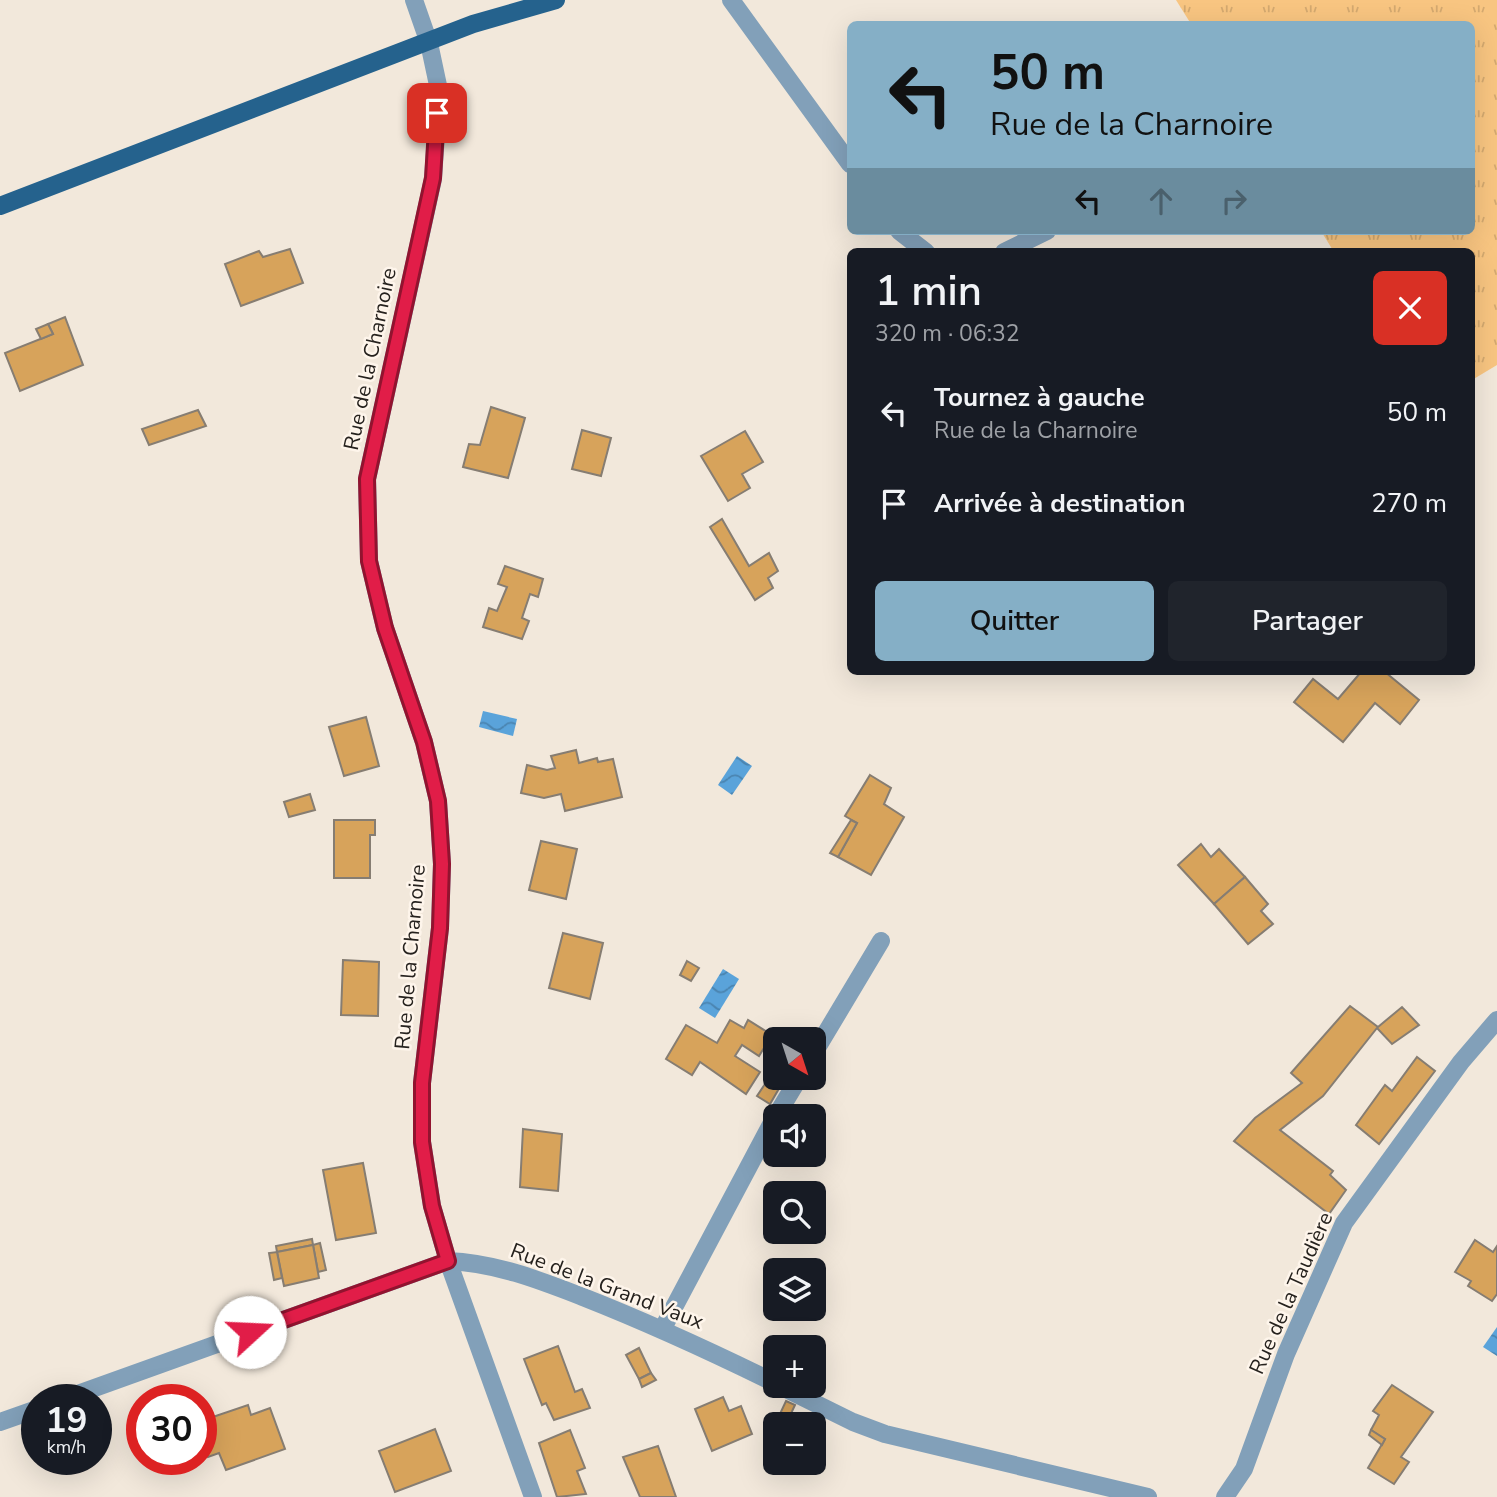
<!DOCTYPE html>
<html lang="fr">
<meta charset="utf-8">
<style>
:root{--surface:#171b24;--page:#20242c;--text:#f1f3f6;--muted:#9ea1a6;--accent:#85afc6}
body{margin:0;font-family:"Nunito Sans",sans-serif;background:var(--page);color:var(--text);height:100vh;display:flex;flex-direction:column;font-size:26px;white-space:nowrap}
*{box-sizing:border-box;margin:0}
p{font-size:23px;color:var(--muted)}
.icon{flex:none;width:38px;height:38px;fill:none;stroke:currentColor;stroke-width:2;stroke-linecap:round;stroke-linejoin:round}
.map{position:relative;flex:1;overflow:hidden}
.details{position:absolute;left:847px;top:248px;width:628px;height:427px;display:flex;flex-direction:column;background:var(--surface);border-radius:10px;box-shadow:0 7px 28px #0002}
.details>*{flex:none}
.guide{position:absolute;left:847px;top:21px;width:628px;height:214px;border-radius:10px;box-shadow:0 7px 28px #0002;background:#85afc6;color:#111;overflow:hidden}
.needle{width:46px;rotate:141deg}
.fabs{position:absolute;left:763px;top:1027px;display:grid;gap:14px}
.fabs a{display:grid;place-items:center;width:63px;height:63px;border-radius:10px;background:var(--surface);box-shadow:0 7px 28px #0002;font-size:35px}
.speed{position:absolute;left:21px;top:1384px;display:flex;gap:14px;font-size:35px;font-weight:700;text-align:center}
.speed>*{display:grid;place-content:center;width:91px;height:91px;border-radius:50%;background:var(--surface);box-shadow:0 7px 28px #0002;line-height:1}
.speed small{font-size:18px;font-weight:400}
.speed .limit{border:10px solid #d22;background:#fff;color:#111}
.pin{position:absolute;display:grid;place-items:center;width:60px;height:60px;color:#fff;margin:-30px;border-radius:14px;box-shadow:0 4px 10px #0006}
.me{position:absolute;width:77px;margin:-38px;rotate:70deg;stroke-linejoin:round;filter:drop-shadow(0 0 5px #0008)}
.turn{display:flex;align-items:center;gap:24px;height:147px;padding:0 28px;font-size:32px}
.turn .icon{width:91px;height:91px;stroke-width:2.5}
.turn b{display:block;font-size:49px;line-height:60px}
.lanes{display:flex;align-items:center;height:66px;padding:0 28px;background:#0003;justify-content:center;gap:35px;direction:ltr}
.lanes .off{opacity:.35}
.round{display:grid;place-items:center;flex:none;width:74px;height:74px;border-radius:10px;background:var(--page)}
.headline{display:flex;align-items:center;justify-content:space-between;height:119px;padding:0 28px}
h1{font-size:42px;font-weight:600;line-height:52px}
.cta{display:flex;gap:14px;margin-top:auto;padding:14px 28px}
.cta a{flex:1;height:80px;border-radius:10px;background:var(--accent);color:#111;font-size:28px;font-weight:600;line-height:80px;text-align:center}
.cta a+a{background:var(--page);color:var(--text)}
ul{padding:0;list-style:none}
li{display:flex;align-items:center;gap:21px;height:91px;padding:0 28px}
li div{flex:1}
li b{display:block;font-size:26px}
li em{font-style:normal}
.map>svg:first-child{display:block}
.grass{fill:url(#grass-tufts)}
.water{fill:url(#water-waves)}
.building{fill:#d7a35b;stroke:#867d72;stroke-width:2}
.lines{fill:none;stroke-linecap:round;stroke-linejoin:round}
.minor{stroke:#82a0b9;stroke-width:18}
.major{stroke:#25628d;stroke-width:18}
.route-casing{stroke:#92132f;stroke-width:18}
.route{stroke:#e11d48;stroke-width:12}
.labels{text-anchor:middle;stroke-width:5;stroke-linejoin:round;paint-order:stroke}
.street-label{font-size:21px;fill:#26221e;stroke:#fef5eb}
</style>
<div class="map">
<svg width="1497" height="1497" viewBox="0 0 1497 1497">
<defs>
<pattern id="grass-tufts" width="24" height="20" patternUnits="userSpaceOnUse" patternTransform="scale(1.75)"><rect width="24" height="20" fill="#f8c581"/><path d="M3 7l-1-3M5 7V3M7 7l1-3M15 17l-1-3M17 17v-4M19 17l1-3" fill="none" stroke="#d4a96f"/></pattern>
<pattern id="water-waves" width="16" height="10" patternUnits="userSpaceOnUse" patternTransform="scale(1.75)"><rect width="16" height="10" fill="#5aa3da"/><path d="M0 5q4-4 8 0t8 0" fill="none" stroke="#4a84b0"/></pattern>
</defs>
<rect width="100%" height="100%" fill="#f2e8db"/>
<path class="grass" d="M1176 0H1497V365L1472 380V252H1334L1321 231H1472V24H1191Z"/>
<g class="water">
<path d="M483 711 517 719 513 736 479 727Z"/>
<path d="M737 756 752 766 732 795 718 785Z"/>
<path d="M723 969 739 979 715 1018 699 1008Z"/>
<path d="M1497 1327V1356L1483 1347Z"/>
</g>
<g class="building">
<path d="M290 249 303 283 241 306 225 264 259 251 263 257Z"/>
<path d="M65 317 83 365 20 391 5 353 53 334 48 324Z"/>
<path d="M48 324 53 334 41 339 36 329Z"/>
<path d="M491 407 525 418 508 478 463 467 469 444 480 445Z"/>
<path d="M198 410 206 426 149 445 142 429Z"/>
<path d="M582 430 611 438 601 476 572 469Z"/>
<path d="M745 431 763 462 742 474 750 488 728 501 701 456Z"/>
<path d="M722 519 749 566 769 553 778 571 768 578 773 588 755 600 710 527Z"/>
<path d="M505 566 543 579 538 597 530 594 522 618 529 621 522 639 483 627 489 608 497 611 507 587 498 584Z"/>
<path d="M1361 672H1385L1419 700 1400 724 1375 703 1343 742 1294 702 1313 679 1338 699Z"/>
<path d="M366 717 379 766 344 776 329 727Z"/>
<path d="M576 750 579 763 597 758 598 762 613 759 622 797 565 811 561 794 544 798 521 793 527 765 547 770 555 768 551 756Z"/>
<path d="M870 775 891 788 884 804 904 817 871 875 838 857 857 823 845 816Z"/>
<path d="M310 794 315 810 289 817 284 802Z"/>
<path d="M334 820H375V835H370V878H334Z"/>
<path d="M851 820 857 823 838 857 830 853Z"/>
<path d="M541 841 577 849 566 899 529 890Z"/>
<path d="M1201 844 1211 857 1219 849 1245 877 1214 904 1178 865Z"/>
<path d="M1245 877 1268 904 1261 911 1273 924 1248 944 1214 904Z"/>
<path d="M563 933 603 943 590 999 549 988Z"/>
<path d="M343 960 379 962 378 1016 341 1015Z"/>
<path d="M687 961 699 968 691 981 680 975Z"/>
<path d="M1350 1006 1378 1027 1402 1007 1419 1025 1392 1044 1377 1028 1323 1096 1280 1130 1333 1171 1330 1175 1346 1190 1329 1214 1234 1141 1255 1118 1302 1083 1291 1073Z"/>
<path d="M730 1020 744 1028 748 1020 772 1035 759 1056 742 1045 735 1056 760 1072 746 1094 700 1062 692 1075 666 1059 686 1025 717 1043Z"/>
<path d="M1417 1057 1435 1071 1379 1144 1356 1125 1385 1085 1392 1091Z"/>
<path d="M769 1078 781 1085 770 1104 757 1096Z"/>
<path d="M523 1129 562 1134 558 1191 520 1187Z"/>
<path d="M363 1163 376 1233 336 1240 323 1170Z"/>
<path d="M312 1239 313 1245 277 1252 276 1246Z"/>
<path d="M1475 1240 1493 1252 1497 1246V1294L1492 1301 1468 1286 1471 1281 1455 1272Z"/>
<path d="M320 1243 326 1270 318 1272 313 1245Z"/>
<path d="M313 1245 319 1278 284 1286 277 1252Z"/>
<path d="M277 1252 282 1278 274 1280 269 1253Z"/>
<path d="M558 1346 575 1392 582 1389 590 1408 554 1420 546 1403 542 1405 524 1359Z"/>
<path d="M639 1348 651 1373 639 1379 626 1355Z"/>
<path d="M651 1373 656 1380 642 1387 639 1379Z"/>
<path d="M1392 1385 1433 1412 1401 1457 1409 1462 1394 1484 1368 1468 1385 1439 1371 1430 1379 1415 1373 1411Z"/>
<path d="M723 1397 729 1411 741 1406 752 1434 712 1451 695 1409Z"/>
<path d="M786 1401 795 1405 788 1420 779 1416Z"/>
<path d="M248 1405 251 1415 270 1408 285 1449 226 1470 219 1453 208 1457 201 1437V1421Z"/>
<path d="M435 1429 451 1471 395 1492 379 1451Z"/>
<path d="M570 1430 585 1468 577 1471 586 1494 557 1497 539 1443Z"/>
<path d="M1371 1430 1385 1439 1382 1445 1369 1435Z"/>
<path d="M658 1446 676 1497H640L623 1457Z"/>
</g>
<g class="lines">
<g class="minor">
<path d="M414 0 429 43 439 90 433 179 367 479 369 561 385 628 424 742 438 801 442 864 440 928 422 1083V1142L432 1206 448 1261 533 1497"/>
<path d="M731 0 850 164"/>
<path d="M899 231 926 252"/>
<path d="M1004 252 1047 231"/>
<path d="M814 1053 881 941"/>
<path d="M776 1116 799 1078"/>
<path d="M663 1328 775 1117"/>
<path d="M780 1386 853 1422 885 1434 1148 1497"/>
<path d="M61 1400 448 1261C496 1263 539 1280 583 1297 649 1323 712 1352 775 1383"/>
<path d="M0 1422 37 1409"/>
<path d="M1225 1497 1244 1469 1286 1354 1344 1223 1461 1062 1497 1020"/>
</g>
<path class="major" d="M0 206 473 24 556 0"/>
</g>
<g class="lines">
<defs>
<path id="route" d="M250 1332 448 1261 432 1206 422 1142V1083L440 928 442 864 438 801 424 742 385 628 369 561 367 479 433 178 437 113"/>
</defs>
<use href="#route" class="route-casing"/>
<use href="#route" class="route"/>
</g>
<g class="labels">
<g class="street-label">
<text transform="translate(370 359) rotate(-78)" y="7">Rue de la Charnoire</text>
<text transform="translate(410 957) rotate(-85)" y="7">Rue de la Charnoire</text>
<text transform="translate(607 1286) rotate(21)" y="7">Rue de la Grand Vaux</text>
<text transform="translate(1291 1293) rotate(-66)" y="7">Rue de la Taudière</text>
</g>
</g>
</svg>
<div class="fabs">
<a><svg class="needle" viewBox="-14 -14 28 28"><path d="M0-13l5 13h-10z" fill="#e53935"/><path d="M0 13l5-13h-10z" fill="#9ea1a6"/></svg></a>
<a><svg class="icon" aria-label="sound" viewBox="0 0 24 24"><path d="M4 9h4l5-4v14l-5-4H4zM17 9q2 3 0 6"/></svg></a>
<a><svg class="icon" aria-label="search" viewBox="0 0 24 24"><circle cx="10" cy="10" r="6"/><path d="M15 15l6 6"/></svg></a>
<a><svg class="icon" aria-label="layers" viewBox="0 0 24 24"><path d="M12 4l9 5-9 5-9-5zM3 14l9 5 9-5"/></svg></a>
<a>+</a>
<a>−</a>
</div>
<div class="speed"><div>19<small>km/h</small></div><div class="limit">30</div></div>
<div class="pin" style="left:437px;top:113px;background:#d93025"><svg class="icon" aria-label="arrive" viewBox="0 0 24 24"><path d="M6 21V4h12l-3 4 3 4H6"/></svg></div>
<svg class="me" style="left:250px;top:1332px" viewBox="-20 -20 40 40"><circle r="19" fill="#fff"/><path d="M0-13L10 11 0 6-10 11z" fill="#e11d48"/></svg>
<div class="guide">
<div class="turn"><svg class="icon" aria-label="left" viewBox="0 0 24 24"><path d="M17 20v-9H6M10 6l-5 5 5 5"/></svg><div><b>50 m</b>Rue de la Charnoire</div></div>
<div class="lanes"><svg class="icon" aria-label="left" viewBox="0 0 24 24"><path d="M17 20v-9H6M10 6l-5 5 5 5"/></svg><svg class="icon off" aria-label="ahead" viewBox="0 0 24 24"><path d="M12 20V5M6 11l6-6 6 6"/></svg><svg class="icon off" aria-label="right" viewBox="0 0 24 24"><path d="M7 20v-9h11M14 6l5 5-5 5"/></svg></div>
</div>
<section class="details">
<div class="headline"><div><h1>1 min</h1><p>320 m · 06:32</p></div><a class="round" style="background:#d93025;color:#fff"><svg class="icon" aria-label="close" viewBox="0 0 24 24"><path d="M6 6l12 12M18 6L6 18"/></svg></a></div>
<ul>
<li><svg class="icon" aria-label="left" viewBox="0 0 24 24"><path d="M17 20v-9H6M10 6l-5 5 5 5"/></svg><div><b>Tournez à gauche</b><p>Rue de la Charnoire</p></div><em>50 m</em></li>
<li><svg class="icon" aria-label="arrive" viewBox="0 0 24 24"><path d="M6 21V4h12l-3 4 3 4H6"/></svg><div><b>Arrivée à destination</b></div><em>270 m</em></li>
</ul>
<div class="cta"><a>Quitter</a><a>Partager</a></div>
</section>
</div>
